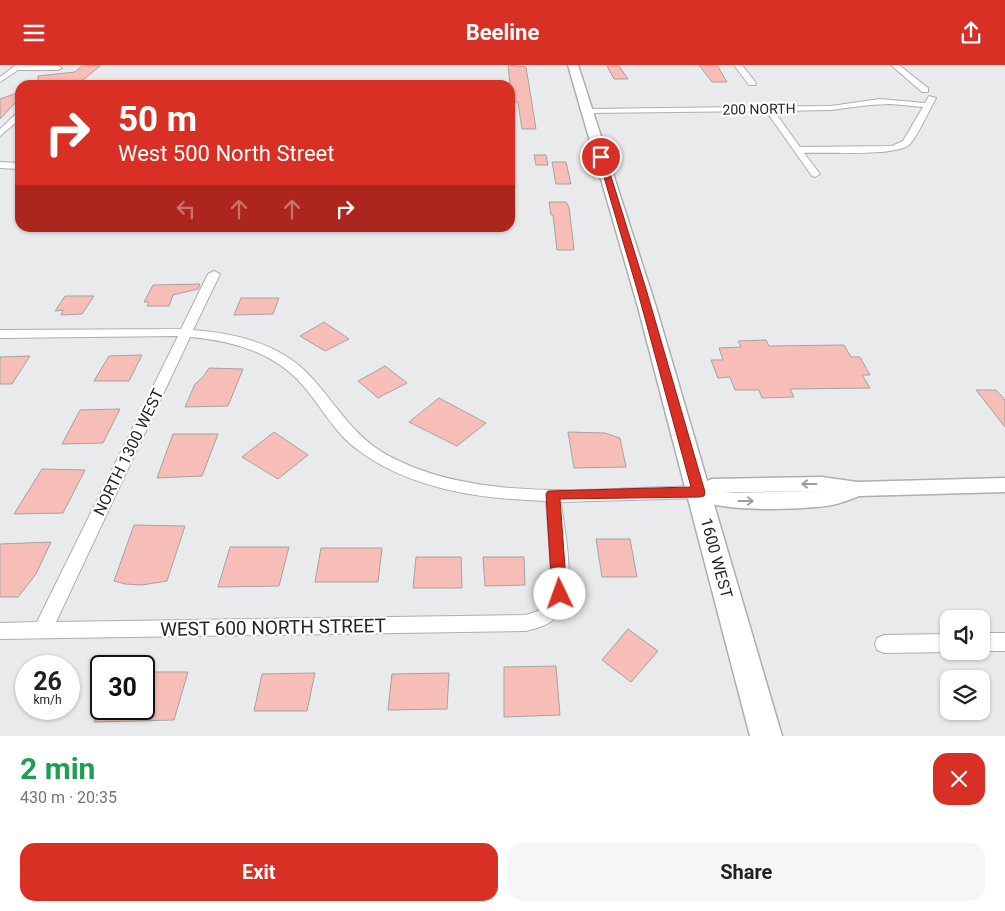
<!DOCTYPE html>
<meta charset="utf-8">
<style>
:root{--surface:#fff;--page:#f6f6f6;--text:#202124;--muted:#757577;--accent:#d93025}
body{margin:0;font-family:Roboto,sans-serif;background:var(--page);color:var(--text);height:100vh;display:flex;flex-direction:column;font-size:19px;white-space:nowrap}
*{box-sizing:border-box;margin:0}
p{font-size:16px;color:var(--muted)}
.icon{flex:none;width:28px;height:28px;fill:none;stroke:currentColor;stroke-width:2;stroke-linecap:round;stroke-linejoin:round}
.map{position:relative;height:671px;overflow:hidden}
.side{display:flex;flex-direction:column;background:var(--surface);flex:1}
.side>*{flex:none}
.top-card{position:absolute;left:15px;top:15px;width:500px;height:152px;border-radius:15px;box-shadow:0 1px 4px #0004;background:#d93025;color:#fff;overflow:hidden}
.fabs{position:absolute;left:940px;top:545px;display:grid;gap:10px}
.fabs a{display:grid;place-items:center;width:50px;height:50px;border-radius:10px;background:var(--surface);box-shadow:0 1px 4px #0004;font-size:25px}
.speed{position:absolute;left:15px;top:590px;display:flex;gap:10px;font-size:25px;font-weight:700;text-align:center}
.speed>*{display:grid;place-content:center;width:65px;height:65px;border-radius:50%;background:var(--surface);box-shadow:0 1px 4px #0004;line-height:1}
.speed small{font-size:12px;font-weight:400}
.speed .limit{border:2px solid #111;border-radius:8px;background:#fff;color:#111}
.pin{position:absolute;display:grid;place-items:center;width:42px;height:42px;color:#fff;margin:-21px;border:2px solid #fff;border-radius:50%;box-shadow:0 1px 5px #0007}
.me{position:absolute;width:55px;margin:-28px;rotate:357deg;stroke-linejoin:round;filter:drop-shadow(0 0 4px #0008)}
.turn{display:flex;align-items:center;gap:18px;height:105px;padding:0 20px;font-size:22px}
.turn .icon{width:65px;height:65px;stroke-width:2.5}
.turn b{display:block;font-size:35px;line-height:42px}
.lanes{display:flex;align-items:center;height:48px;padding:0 20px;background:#0003;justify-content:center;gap:25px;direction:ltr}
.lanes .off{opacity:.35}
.round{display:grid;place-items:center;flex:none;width:52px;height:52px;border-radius:15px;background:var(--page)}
.head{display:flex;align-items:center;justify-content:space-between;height:85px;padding:0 20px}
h1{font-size:30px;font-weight:700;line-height:38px;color:#1e9e55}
.action{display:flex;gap:10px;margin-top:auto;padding:10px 20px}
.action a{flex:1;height:58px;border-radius:15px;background:var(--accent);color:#fff;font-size:20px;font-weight:700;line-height:58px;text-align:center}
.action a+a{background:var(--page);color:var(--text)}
header{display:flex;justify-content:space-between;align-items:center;height:65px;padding:0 20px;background:var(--accent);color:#fff;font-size:22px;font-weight:700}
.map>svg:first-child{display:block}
.building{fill:#f6beb7;stroke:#a5a3a3}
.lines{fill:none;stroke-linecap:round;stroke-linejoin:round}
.minor-casing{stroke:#aeaeb0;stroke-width:2}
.tertiary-casing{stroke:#aeaeb0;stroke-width:3}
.primary-casing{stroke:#aeaeb0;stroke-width:3}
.minor{fill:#fff;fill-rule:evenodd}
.tertiary{fill:#fff;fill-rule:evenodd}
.primary{fill:#fff;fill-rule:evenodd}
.oneway{stroke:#9d9d9d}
.route{fill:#d93025;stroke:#8d1f18}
.labels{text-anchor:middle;stroke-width:4.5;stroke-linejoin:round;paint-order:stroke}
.far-street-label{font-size:14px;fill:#252626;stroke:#fff}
.street-label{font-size:16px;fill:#252626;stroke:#fff}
.near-street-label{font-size:19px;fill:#252626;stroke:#fff}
</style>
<header><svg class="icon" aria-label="menu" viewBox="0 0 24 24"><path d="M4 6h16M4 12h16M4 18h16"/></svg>Beeline<svg class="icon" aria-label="share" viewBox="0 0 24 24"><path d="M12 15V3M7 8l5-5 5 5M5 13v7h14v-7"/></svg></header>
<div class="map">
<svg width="1005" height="671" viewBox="0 0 1005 671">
<rect width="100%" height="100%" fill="#e9eaec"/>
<g class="building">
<path d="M83 0 100 1 77 20H41L46 17 38 16V11L75 7Z"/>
<path d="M508 0 526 2 536 64H522L518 37H512Z"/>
<path d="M699 0H717L727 17H712Z"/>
<path d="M607 1H619L628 14H614Z"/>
<path d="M20 27V33L0 54V34Z"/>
<path d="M534 90H546L548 100H536Z"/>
<path d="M552 97H566L571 119H556Z"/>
<path d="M549 137H566L569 142 574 185H557L553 150H551Z"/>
<path d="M200 219 198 224 173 230 169 241H147L149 237H144L153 220Z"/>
<path d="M65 231H94L82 249 61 250 63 245 55 246Z"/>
<path d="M241 233H279L273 249 234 250Z"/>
<path d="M324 257 349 274 325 286 300 271Z"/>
<path d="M766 275 769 281 844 280 851 292H860L870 310H862L870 323 790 324 794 332 762 333 759 325H735L730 312 718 313 711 295H723L719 283 741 282 738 276Z"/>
<path d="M142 290 129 316H94L109 291Z"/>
<path d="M30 291 12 319H0V292Z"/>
<path d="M385 301 407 318 378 333 358 316Z"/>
<path d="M209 303 243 304 228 341 185 342 195 319 203 312Z"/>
<path d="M976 325H996L1005 335V362Z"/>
<path d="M439 333 486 358 457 381 409 357Z"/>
<path d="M120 344 103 378 62 379 80 345Z"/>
<path d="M274 367 308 390 278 414 242 392Z"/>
<path d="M568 367 605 368 620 373 626 402 574 403Z"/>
<path d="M173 369H218L202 411 157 413Z"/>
<path d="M42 404 85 405 63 448 14 449Z"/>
<path d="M134 460 185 461 167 516 142 520 125 519 114 516Z"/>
<path d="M596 474H630L637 512H602Z"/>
<path d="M51 477 36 509 18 532H0V479Z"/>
<path d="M230 482H289L279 521 218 522Z"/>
<path d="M321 483H382L378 517H315Z"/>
<path d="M416 492H461L462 523H413Z"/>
<path d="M483 492H524L525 520 485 521Z"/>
<path d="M628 564 658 586 631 617 602 595Z"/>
<path d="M556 601 560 650 504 652V602Z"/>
<path d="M144 607H188L174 655 94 657 99 644H144Z"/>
<path d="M315 608 307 646H254L262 609Z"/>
<path d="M449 608 447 644 388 645 392 609Z"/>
</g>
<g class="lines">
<defs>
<g id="minor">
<path d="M16 0 58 1 62 3 58 5H18L0 17V12Z"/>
<path d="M734 0H742L756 18 755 20H749Z"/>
<path d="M891 0H899L928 23V27H922Z"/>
<path d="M929 31 936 33C929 45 920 67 910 79 898 92 824 87 804 88L820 109 815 112 812 111 766 46 587 48 583 46 587 44 831 41 880 34 925 38ZM891 39 923 42 903 76 892 81 800 82 774 46 831 45 869 40Z"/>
<path d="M17 48H20V54L0 71V64Z"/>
<path d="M0 97 20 98V104L0 103Z"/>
<path d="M214 206 220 209 193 265C235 268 281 279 310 311 338 341 352 371 389 391 479 439 601 423 699 421L705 423 707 427 705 431 699 433 561 437C564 466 579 528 557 551 550 560 537 563 526 566L0 574V558L37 557 178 271 0 273V265L181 264 208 209ZM190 272C236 276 280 289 309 328 325 348 337 370 358 385 411 425 482 434 546 436L551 502 548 536 538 546 526 550 56 557Z"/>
<rect x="981" y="568" width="24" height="18"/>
<path d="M949 569V587L884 588 877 585 875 579 877 573 884 570Z"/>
</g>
<path id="tertiary" d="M822 412 857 417 1005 413V427L859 431C845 437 832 441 817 442 793 444 702 449 690 427L692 422 712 414ZM822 426H825L722 428 735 427Z"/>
<path id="primary" d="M568 0H578L656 242 782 671H750L638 242Z"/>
</defs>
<use href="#minor" class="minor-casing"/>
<use href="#tertiary" class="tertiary-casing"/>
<use href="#primary" class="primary-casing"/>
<use href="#minor" class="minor"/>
<use href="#tertiary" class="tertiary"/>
<use href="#primary" class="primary"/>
</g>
<defs><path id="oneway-shaft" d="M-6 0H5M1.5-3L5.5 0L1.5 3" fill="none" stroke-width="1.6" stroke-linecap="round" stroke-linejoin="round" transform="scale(1.25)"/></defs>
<g class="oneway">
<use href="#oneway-shaft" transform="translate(809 419) rotate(-180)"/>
<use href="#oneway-shaft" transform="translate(746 436)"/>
</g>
<path class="route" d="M601 90 605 92 646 224 705 427 704 431 699 432 560 434 567 529 565 533 560 535 554 533 552 529 546 429 548 426 691 422 637 224 598 92Z"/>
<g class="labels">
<g class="far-street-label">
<text transform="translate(759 44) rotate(-1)" y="5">200 NORTH</text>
</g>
<g class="street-label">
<text transform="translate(128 387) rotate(-64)" y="6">NORTH 1300 WEST</text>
<text transform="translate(717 493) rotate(75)" y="6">1600 WEST</text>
</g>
<g class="near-street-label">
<text transform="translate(273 562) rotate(-1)" y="7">WEST 600 NORTH STREET</text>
</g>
</g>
</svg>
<div class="fabs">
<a><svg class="icon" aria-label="sound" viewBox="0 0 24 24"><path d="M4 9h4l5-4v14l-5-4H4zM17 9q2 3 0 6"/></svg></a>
<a><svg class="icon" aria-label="layers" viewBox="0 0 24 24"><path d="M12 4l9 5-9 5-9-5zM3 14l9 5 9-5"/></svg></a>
</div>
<div class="speed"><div>26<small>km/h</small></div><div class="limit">30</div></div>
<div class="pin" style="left:601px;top:92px;background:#d93025"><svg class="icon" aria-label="arrive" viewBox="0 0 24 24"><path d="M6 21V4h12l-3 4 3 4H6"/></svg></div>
<svg class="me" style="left:560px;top:529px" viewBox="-20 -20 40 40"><circle r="19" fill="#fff"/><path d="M0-13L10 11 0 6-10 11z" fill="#d93025"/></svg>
<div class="top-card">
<div class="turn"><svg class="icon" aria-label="right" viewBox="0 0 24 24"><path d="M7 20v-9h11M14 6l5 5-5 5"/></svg><div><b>50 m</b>West 500 North Street</div></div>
<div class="lanes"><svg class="icon off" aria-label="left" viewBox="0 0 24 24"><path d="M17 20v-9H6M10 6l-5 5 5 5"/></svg><svg class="icon off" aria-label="ahead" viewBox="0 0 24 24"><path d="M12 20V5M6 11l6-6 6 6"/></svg><svg class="icon off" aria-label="ahead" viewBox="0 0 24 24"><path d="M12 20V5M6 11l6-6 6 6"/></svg><svg class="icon" aria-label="right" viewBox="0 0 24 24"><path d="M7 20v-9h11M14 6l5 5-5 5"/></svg></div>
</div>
</div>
<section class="side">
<div class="head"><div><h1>2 min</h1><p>430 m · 20:35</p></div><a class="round" style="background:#d93025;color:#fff"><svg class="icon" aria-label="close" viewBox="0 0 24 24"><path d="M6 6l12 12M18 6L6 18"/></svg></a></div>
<div class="action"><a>Exit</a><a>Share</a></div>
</section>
